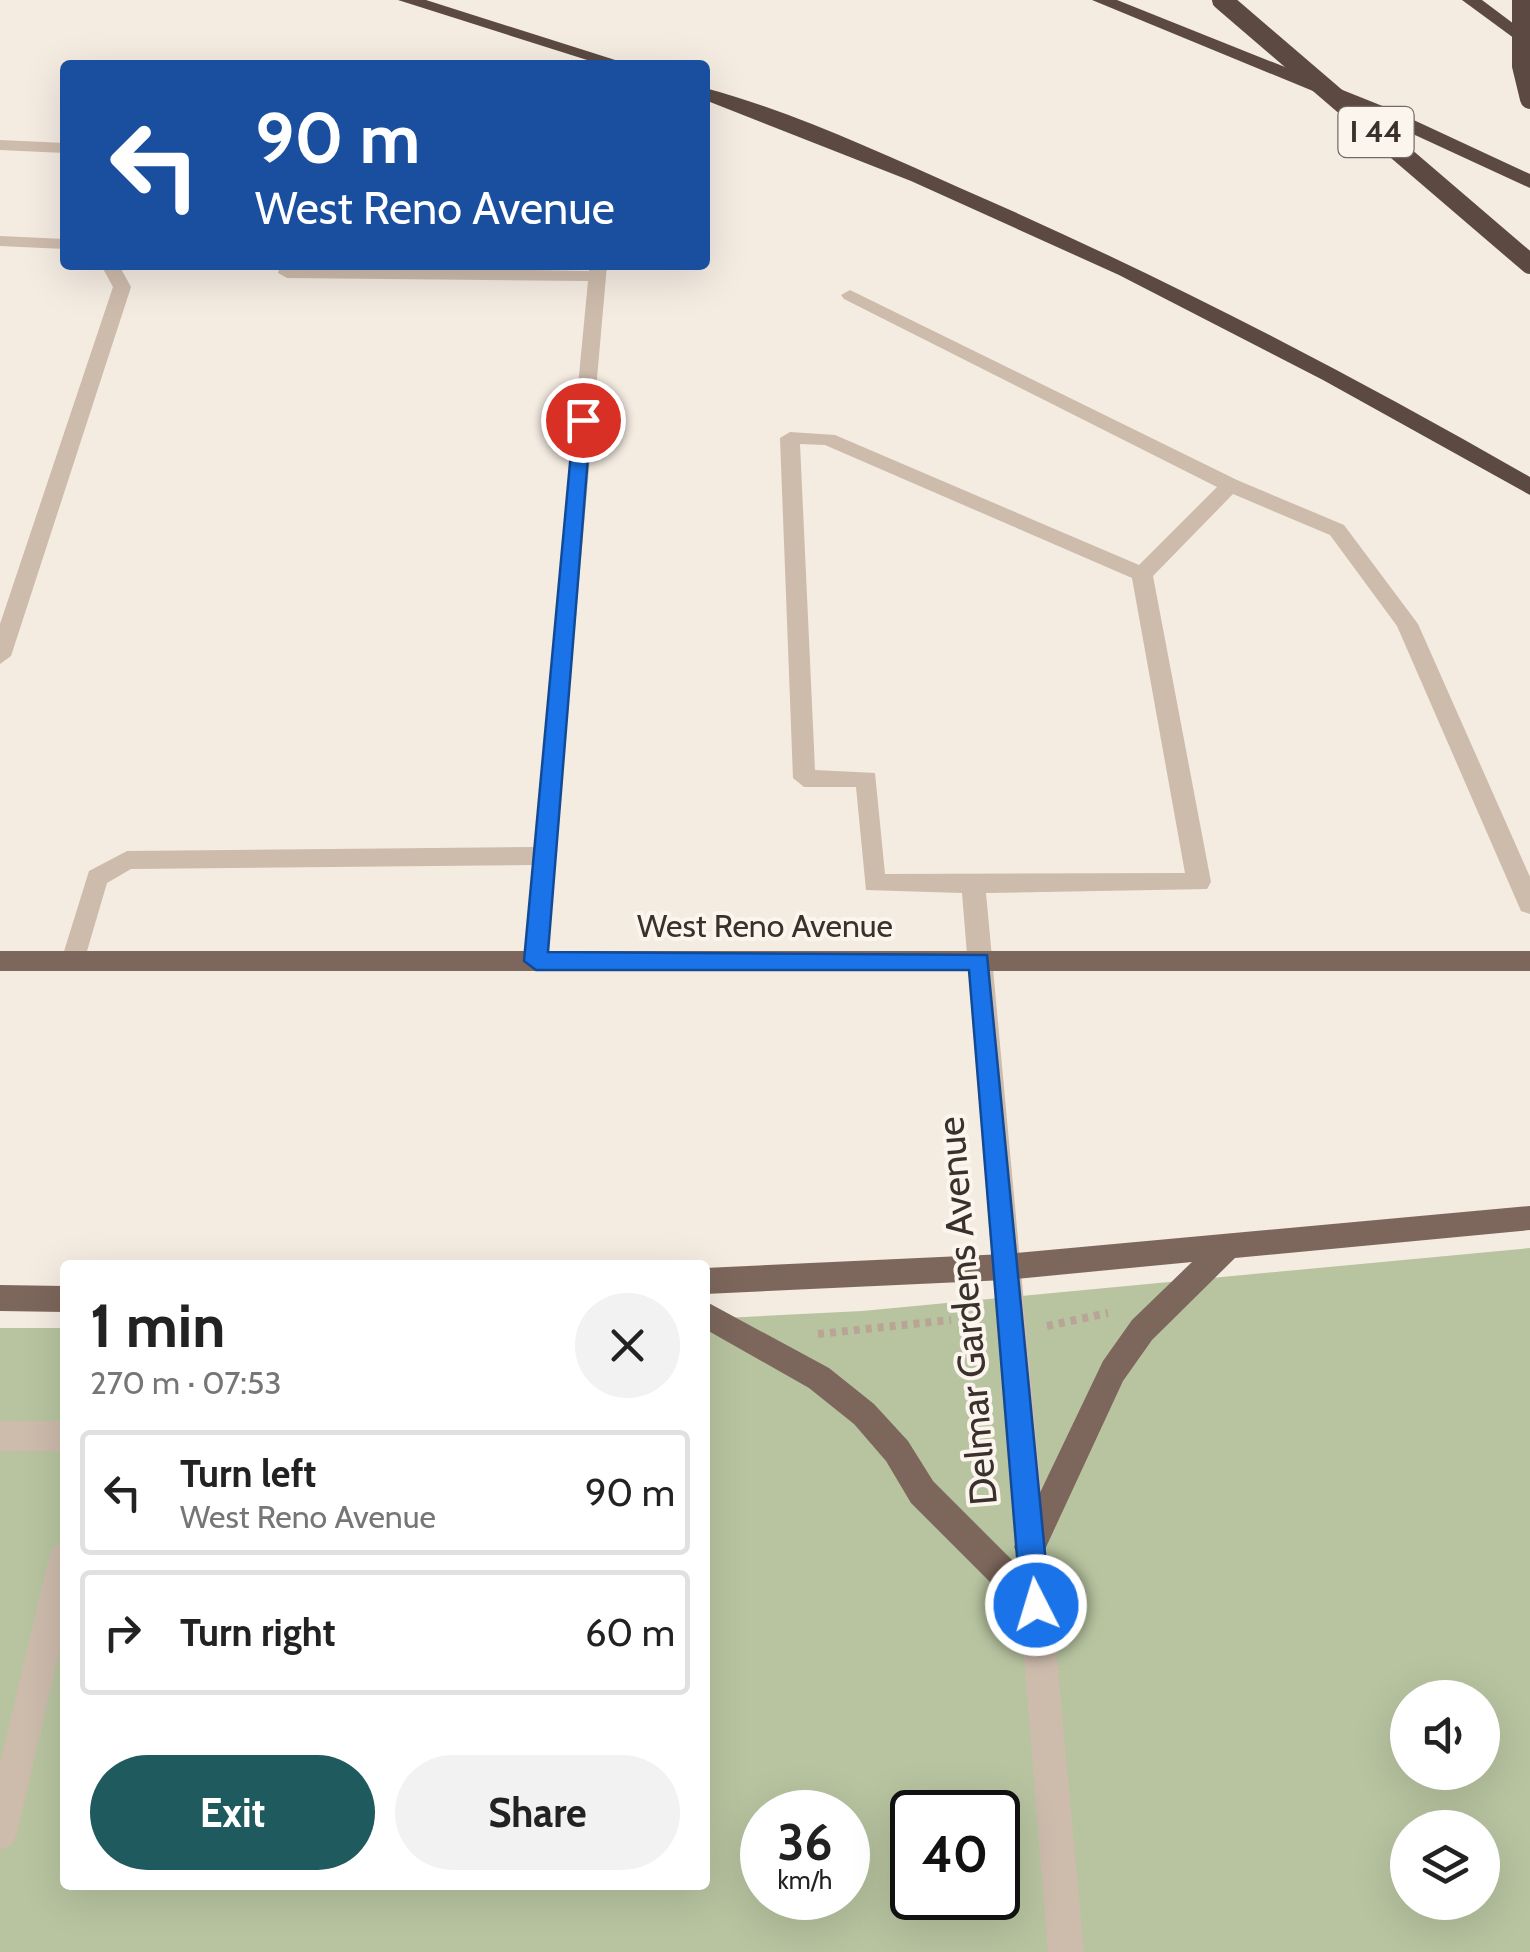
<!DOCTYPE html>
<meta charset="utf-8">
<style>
:root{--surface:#fff;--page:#f2f2f2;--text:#222;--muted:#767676;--line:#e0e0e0;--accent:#1f5a5e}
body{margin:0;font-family:Cabin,sans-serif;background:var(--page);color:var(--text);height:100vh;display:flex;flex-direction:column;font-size:38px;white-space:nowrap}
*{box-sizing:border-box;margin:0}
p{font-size:32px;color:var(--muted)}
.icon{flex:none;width:55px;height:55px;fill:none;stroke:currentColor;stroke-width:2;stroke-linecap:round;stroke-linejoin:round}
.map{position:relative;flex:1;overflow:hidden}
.side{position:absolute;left:60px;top:1260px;width:650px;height:630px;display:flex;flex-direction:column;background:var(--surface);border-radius:10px;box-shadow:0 10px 40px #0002}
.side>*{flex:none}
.hud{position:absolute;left:60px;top:60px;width:650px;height:210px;border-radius:10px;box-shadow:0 10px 40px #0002;background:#1a4fa0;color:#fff;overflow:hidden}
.controls{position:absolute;left:1390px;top:1680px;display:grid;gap:20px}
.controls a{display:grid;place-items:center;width:110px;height:110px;border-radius:50%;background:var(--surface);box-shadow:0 10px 40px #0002;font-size:50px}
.speed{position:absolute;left:740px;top:1790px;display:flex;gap:20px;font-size:50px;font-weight:700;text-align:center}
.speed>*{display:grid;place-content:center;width:130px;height:130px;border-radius:50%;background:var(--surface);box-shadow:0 10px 40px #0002;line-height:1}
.speed small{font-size:25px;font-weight:400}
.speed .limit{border:5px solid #111;border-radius:15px;background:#fff;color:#111}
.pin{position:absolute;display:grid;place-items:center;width:85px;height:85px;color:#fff;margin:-42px;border:5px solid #fff;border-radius:50%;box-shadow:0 2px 10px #0007}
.me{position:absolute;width:110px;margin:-55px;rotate:355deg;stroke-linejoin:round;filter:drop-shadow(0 0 8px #0008)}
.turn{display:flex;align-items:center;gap:35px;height:210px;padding:0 30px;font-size:45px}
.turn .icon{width:130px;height:130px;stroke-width:2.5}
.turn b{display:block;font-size:70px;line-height:85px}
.round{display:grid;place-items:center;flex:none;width:105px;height:105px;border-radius:52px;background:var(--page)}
.overview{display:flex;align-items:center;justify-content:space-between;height:170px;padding:0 30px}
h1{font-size:60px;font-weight:800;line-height:75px}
.primary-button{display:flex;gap:20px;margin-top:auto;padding:20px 30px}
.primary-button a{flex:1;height:115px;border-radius:60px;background:var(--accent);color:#fff;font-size:40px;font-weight:800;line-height:115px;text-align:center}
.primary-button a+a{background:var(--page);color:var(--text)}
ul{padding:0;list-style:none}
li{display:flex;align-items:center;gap:30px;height:125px;margin:0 20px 15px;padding:0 10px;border:5px solid var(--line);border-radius:10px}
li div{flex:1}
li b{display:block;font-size:38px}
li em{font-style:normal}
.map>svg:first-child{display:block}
.green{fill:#b8c4a0;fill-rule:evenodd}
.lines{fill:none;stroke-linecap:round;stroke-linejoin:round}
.path{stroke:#b9a596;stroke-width:8;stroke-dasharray:6 6;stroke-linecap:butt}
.minor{fill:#cdbbac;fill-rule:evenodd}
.major{fill:#7d675c;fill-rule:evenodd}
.highway{fill:#5c4a42;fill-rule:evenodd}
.highway-bridge{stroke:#5c4a42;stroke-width:20}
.route{fill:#1a73e8;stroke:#114b97;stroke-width:2.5}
.labels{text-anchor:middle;stroke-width:8;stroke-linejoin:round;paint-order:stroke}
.shield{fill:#fbf5ee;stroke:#756b66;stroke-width:2.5}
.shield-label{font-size:30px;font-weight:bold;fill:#3b302b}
.street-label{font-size:32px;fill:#3b302b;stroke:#fbf5ee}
.near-street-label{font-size:38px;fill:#3b302b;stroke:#fbf5ee}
</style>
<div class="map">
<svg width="1530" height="1952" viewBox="0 0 1530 1952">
<rect width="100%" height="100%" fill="#f4ebe1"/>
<path class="green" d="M1530 1248V1952H0V1328H65V1885H705V1319L862 1311ZM1408 1698H1482V1772H1408ZM762 1812H848V1898H762ZM912 1812H998V1898H912ZM1408 1828H1482V1902H1408Z"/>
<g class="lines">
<g class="path">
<path d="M1047 1326 1108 1313"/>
<path d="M818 1334 951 1320"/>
</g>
<g class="minor">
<path d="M0 140 65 143V153L0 150Z"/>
<path d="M0 236 65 239V249L0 246Z"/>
<path d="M101 265H119L131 287 11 656 0 664V624L113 287Z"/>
<path d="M280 265 589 271V265H607L545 968H527L524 961 533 865 131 869 107 883 82 968H64L61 961 89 871 127 851 534 847 588 281 287 278 278 273Z"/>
<path d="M850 290 1237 480 1344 525 1418 624 1530 877V914L1521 911 1518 904 1397 626 1330 535 1233 494 1153 576 1211 882 1207 889 986 893 1084 1952H1048L962 893 866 890 856 787H804L793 778 780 438 790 432 835 435 1139 565 1217 487 844 299 841 295ZM800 444 825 445 1132 578 1185 873 885 874 875 773 815 770Z"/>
<rect x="0" y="1421" width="65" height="30"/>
<path d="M65 1542V1625L17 1833 12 1845 0 1850V1763L49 1558 54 1547Z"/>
</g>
<g class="major">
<rect x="0" y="951" width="1530" height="20"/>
<path d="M1530 1206V1230L1235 1258 1152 1340 1123 1381 1041 1558 1030 1563 1019 1558 1014 1547 1103 1361 1132 1320 1192 1262 1005 1280 705 1294V1268L1005 1254Z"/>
<path d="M0 1285 65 1286V1312L0 1311Z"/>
<path d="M705 1301 829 1368 874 1404 908 1441 933 1481 1046 1594 1051 1605 1046 1616 1035 1621 1024 1616 911 1503 886 1461 854 1424 809 1388 705 1329Z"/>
</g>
<g class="highway">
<path d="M398 0H426L631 65H603Z"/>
<path d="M1092 0H1117L1390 109 1530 174V188L1376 117Z"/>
<path d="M1462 0H1482L1530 36V50Z"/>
<path d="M705 88C788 110 881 153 960 188 1156 273 1345 371 1530 477V495L1323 380 1119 275 911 181 705 100Z"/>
</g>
<g class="highway-bridge">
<path d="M1222 0 1530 264"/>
<path d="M1522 0V66L1530 99"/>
</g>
</g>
<path class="route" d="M583 415 591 420 548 952 987 955 1050 1605 1046 1615 1036 1620 1025 1615 1021 1605 969 970H536L524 961 574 420Z"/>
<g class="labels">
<rect class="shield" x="1338.5" y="107" width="75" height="50" rx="8"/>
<g class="shield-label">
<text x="1376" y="142">I 44</text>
</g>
<g class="street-label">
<text x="765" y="937">West Reno Avenue</text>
</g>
<g class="near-street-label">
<text transform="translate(967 1311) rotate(-95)" y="13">Delmar Gardens Avenue</text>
</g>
</g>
</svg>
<div class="controls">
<a><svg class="icon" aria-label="sound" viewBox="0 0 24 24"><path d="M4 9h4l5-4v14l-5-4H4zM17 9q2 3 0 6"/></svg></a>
<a><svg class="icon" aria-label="layers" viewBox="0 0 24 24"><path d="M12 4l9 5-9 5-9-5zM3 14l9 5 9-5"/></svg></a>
</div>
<div class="speed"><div>36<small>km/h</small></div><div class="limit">40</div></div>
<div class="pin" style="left:583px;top:420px;background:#d93025"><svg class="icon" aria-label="arrive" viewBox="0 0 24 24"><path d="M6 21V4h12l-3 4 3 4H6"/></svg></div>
<svg class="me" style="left:1036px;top:1605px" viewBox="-20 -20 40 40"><circle r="17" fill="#1a73e8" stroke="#fff" stroke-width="3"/><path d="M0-11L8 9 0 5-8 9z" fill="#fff"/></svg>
<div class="hud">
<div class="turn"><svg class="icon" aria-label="left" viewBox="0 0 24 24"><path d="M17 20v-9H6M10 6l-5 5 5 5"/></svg><div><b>90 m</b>West Reno Avenue</div></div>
</div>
<section class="side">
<div class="overview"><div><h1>1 min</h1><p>270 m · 07:53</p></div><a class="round"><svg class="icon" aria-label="close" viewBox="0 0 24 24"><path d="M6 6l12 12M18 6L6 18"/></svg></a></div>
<ul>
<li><svg class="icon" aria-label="left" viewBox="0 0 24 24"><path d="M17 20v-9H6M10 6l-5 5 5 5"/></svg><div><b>Turn left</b><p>West Reno Avenue</p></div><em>90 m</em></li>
<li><svg class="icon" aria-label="right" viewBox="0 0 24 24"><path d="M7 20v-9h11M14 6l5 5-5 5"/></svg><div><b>Turn right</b></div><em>60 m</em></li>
</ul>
<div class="primary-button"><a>Exit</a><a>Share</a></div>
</section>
</div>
